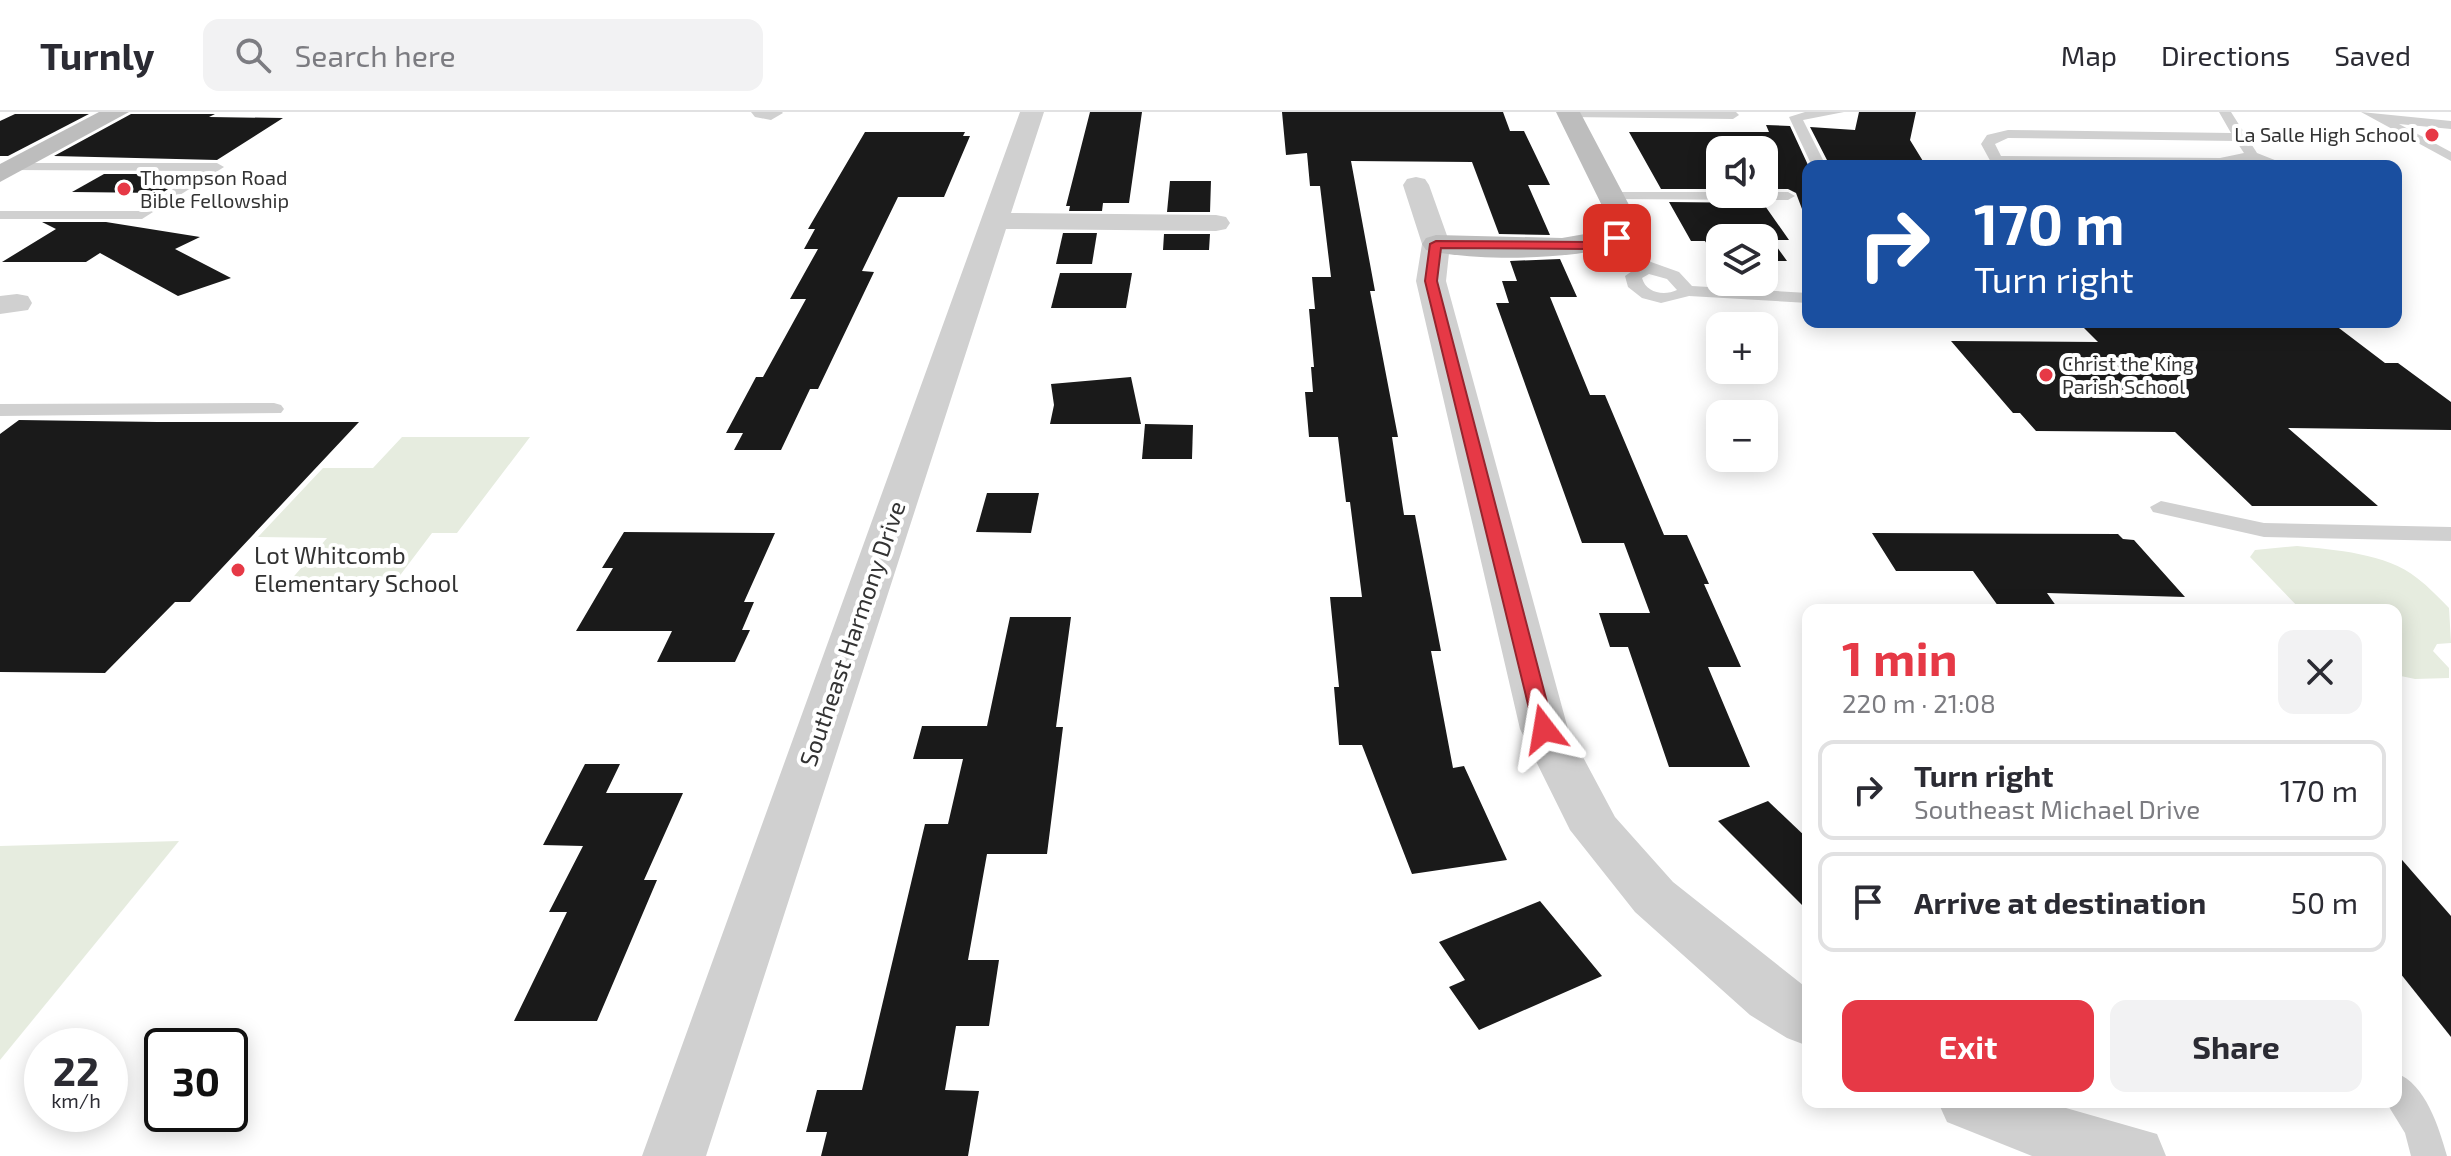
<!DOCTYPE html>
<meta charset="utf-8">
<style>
:root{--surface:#fff;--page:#f2f2f3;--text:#2b2b33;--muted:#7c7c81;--line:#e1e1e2;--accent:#e63946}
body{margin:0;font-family:"Exo 2",sans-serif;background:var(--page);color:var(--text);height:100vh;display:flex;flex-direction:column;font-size:30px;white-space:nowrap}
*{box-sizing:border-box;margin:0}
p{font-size:26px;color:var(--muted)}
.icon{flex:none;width:44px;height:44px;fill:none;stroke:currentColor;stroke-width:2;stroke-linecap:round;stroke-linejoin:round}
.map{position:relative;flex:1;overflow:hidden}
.sheet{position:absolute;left:1802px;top:492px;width:600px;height:504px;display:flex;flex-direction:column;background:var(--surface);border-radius:16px;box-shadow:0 4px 20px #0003}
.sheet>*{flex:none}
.guide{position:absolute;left:1802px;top:48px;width:600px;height:168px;border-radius:16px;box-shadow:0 4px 20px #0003;background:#1a4fa0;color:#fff;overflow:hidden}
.controls{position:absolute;left:1706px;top:24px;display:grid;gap:16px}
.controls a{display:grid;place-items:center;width:72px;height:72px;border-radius:16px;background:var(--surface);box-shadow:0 4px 20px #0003;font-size:40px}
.speed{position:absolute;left:24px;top:916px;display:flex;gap:16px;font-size:40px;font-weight:700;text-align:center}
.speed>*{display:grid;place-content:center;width:104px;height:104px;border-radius:50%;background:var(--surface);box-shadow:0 4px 20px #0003;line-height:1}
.speed small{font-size:20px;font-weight:400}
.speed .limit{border:4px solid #111;border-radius:12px;background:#fff;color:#111}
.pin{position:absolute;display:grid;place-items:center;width:68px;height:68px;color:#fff;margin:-34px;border-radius:16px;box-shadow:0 4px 12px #0006}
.me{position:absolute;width:88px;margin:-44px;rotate:346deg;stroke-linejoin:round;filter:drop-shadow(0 0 6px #0008)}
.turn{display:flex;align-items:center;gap:28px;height:168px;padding:0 40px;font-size:36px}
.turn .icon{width:104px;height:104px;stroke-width:2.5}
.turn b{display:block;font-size:56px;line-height:68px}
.round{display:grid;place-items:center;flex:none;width:84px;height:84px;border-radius:16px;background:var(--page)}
.head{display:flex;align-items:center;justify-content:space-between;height:136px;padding:0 40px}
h1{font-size:48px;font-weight:700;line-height:60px;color:var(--accent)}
.cta{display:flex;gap:16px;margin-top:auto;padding:16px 40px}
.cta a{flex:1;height:92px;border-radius:16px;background:var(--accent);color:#fff;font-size:32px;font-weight:700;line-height:92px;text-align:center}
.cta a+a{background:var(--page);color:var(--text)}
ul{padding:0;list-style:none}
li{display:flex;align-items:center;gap:24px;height:100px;margin:0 16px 12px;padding:0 24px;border:4px solid var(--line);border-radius:16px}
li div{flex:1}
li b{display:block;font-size:30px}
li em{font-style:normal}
header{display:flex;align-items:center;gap:48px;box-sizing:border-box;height:112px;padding:0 40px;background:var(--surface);border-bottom:2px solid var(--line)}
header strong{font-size:38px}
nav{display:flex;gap:44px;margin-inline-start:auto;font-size:28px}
.search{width:560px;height:72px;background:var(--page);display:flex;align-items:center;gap:20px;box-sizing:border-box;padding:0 28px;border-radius:16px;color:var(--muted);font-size:30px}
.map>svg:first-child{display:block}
.green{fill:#e6ecdf}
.building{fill:#1a1a1a}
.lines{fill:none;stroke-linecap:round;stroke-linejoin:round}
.lane{fill:#d0d0d0;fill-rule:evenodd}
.street{fill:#d0d0d0;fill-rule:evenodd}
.secondary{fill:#bdbdbd;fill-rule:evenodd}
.route{fill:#e63946;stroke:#96252e;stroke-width:2}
.poi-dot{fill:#e63946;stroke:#fff;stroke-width:3}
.labels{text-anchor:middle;stroke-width:8;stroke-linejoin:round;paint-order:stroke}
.far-poi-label{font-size:20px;fill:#333;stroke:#fff;text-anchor:start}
.poi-label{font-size:24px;fill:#333;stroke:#fff;text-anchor:start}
.street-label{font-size:24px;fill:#333;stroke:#fff}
</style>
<header>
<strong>Turnly</strong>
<div class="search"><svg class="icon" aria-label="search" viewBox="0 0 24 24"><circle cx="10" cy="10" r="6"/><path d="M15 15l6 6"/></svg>Search here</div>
<nav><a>Map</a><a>Directions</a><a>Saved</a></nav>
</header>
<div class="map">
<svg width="2451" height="1044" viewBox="0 0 2451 1044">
<rect width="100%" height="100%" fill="#fff"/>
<g class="green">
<path d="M402 325H530L457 421H432L395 470H289L327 426 258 425 323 356H373Z"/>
<path d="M2297 434C2335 438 2386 441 2417 466 2429 475 2439 486 2449 496L2451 531 2437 532 2433 539 2449 556V566L2415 567 2396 563V498H2301L2250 445 2255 438Z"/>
<path d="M179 729 0 948V734Z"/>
</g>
<g class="building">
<path d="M1090 0H1142L1129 91H1103L1102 99H1069L1070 94H1066Z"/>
<path d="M1282 0H1503L1510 19H1524L1550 73H1528L1550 123 1499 122 1472 50 1351 49 1375 179H1370L1398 325H1392L1404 403H1415L1441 539H1431L1453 656 1464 654 1507 748 1412 762 1362 633H1339L1334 575H1339L1330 485H1362L1350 390H1346L1338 325H1309L1305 280H1313L1311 255H1314L1309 197H1315L1312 165H1331L1320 74H1310L1307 41 1286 43Z"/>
<path d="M1859 0H1916L1910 28 1926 54 1828 50 1810 15 1855 18Z"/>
<path d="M15 2H89L8 44H0V9Z"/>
<path d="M131 2H215L209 5 283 6 217 48 54 44Z"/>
<path d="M1766 13 1790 14 1808 53V113L1796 81 1788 77H1764V38H1720V77H1661L1629 20H1769Z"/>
<path d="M865 20H965L963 24H970L944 85H898L862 159 874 160 818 277H810L781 338H734L743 321H726L756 265H763L806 187H790L818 137H804L815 117H808Z"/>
<path d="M104 62H191L162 81 72 80Z"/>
<path d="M1170 69H1211L1210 100H1167Z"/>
<path d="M1669 90 1763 91 1789 128H1772L1787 149H1764V126H1720L1717 149 1705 129H1691Z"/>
<path d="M42 110H106L200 125 175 137 231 166 178 184 100 141 86 150H2L56 117Z"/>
<path d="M1063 121H1097L1092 152H1056Z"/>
<path d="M1164 122H1210L1209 138H1163Z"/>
<path d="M1560 147 1577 185H1550L1590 283H1605L1664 423H1687L1709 472H1704L1741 555H1708L1750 655H1669L1628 535H1610L1599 501H1650L1624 431H1582L1496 191H1509L1502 169H1517L1510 149Z"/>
<path d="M1060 161H1132L1126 196H1051Z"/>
<path d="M2078 210H2331L2385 251H2398L2451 290V318L2288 316 2378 394H2252L2175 320 2036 319 2020 301H2013L1951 229 2098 230Z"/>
<path d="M1131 265 1141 312H1050L1054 293 1051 272Z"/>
<path d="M19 308 157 310H359L190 490H175L105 561 0 560V322Z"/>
<path d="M1145 312 1193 313 1192 347H1142Z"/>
<path d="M987 381H1039L1031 421 976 420Z"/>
<path d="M624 420 775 421 744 490H754L742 518H750L735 550H657L672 519H576L613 456H602Z"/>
<path d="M1872 421 2118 422 2123 427 2134 428 2185 485 2047 481 2059 498H2001L1973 459H1896Z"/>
<path d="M1010 505H1071L1056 615H1063L1047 742H987L968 848H999L989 914H956L945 978 979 979 968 1044H821L827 1020H806L817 978H862L925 712H948L963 647H913L922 614H987Z"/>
<path d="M585 652H620L606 681H683L644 768H657L597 909H514L567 800H549L583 734 543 733Z"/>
<path d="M1768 689 1808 727V799L1718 709Z"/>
<path d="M2396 741 2451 804V925L2396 856Z"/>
<path d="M1540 789 1602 864 1479 918 1449 875 1465 868 1439 830Z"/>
</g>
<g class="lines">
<g class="lane">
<path d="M1563 0H1736L1739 3 1733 7 1569 5Z"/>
<path d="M1805 0H1844L1803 8 1826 54H1812L1789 5Z"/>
<path d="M2219 0H2231L2257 41 2290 54C2261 54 2251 48 2221 54H1993L1981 32 1987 23 2008 18 2231 21ZM2008 26 2236 29 2244 41 2220 46 2001 44 1995 32Z"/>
<path d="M2361 0 2451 9V17L2399 12 2451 40V49Z"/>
<path d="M15 51H217L224 55 142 107H0V99H139L201 59 10 58 8 55Z"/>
<path d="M1611 80H1788L1795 84 1788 88 1606 87V81Z"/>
<path d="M1612 123H1622L1651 150 1679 160 1692 174 1808 181V191L1689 184 1661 191 1642 186 1628 175 1625 164 1638 155 1612 129ZM1649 162 1667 167 1677 178C1664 184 1646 181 1642 166Z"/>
<path d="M274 291 281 293 284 297 281 301 0 304V292Z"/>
<path d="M2161 389 2264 411 2451 415V429L2264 425 2153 400 2150 395Z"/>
<path d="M2396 961C2426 972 2439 1016 2447 1044H2411L2405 1021 2386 990H2396Z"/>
</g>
<g class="street">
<path d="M751 0H782L783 1 771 8 755 5Z"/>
<path d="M1020 0H1044L1011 101 1216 103 1226 105 1230 111 1226 117 1216 119 1006 117 706 1044H642Z"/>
<path d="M1416 65 1425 67 1429 73 1450 132 1446 169 1568 617 1615 705 1673 770 1808 877V934L1787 926 1750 903 1635 800 1570 718 1520 617 1416 169 1422 132 1403 73 1407 67Z"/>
<path d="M17 182 28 184 32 191 28 198 0 202V184Z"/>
<path d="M1938 990H2045L2157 1022 2166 1044H2032L1947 1010Z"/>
</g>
<g class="secondary">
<path d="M99 0H129L0 70V52Z"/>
<path d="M1556 0H1580L1637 108 1632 128C1587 149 1474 150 1426 138L1422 132 1426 126 1436 123 1562 126 1608 118 1609 108Z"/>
</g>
</g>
<path class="route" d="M1617 122 1621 123V128L1587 137 1441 136 1437 169 1554 617 1544 623 1534 617 1425 169 1430 132 1436 129 1587 130Z"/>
<g class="poi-dot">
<circle cx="2432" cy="23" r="8"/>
<circle cx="124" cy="77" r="8"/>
<circle cx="2046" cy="263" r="8"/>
<circle cx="238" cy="458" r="8"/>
</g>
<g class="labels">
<g class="far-poi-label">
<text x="2416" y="30" text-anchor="end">La Salle High School</text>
<text x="140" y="73">Thompson Road<tspan x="140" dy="23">Bible Fellowship</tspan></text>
<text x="2062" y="259">Christ the King<tspan x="2062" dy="23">Parish School</tspan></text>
</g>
<g class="poi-label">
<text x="254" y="452">Lot Whitcomb<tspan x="254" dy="28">Elementary School</tspan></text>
</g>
<g class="street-label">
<text transform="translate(853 522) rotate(-71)" y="8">Southeast Harmony Drive</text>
</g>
</g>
</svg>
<div class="controls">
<a><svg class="icon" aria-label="sound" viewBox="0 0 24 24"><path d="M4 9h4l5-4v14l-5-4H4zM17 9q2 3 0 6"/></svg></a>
<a><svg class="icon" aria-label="layers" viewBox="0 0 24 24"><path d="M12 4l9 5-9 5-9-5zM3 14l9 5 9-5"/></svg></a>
<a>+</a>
<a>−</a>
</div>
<div class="speed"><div>22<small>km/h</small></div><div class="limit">30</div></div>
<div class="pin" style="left:1617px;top:126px;background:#d93025"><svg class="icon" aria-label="arrive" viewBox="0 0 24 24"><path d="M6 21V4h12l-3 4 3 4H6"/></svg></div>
<svg class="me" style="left:1544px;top:617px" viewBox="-20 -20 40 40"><path d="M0-17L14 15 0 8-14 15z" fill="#e63946" stroke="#fff" stroke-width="4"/></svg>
<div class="guide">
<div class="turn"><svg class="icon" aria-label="right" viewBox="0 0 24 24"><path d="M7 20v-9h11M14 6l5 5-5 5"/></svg><div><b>170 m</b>Turn right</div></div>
</div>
<section class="sheet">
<div class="head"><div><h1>1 min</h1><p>220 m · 21:08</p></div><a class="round"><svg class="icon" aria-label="close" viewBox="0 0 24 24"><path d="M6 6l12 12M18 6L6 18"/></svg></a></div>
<ul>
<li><svg class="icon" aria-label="right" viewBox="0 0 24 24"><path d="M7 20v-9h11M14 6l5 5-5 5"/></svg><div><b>Turn right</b><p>Southeast Michael Drive</p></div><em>170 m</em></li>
<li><svg class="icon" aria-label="arrive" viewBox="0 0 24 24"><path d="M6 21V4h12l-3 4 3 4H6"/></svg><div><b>Arrive at destination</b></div><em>50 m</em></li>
</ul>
<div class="cta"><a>Exit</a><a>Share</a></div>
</section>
</div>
